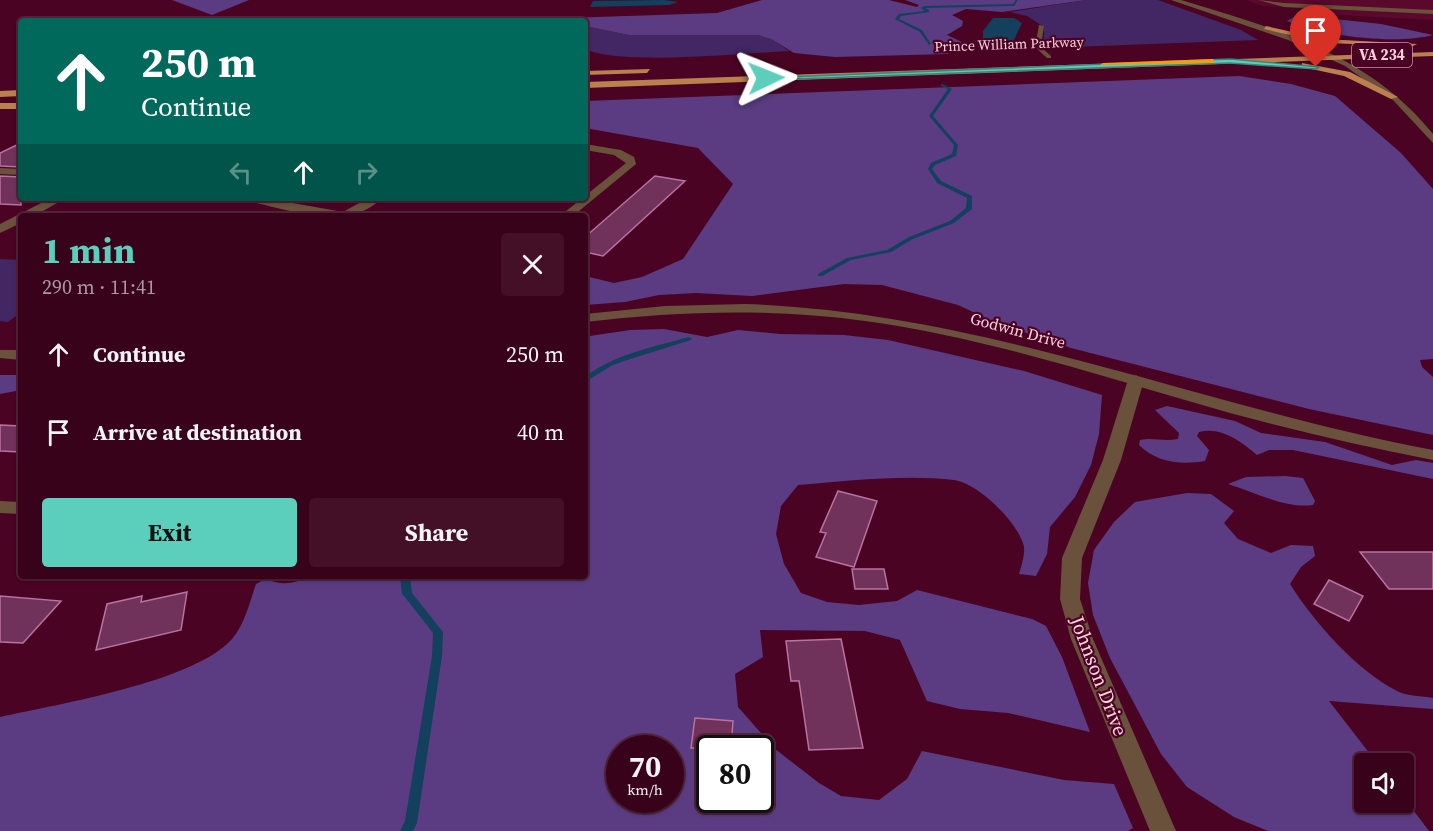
<!DOCTYPE html>
<meta charset="utf-8">
<style>
:root{--surface:#38021a;--page:#431027;--text:#f1f3f6;--muted:#ab97a2;--line:#522439;--accent:#5bcebc}
body{margin:0;font-family:"Source Serif 4",serif;background:var(--page);color:var(--text);height:100vh;display:flex;flex-direction:column;font-size:22px;white-space:nowrap}
*{box-sizing:border-box;margin:0}
p{font-size:20px;color:var(--muted)}
.icon{flex:none;width:33px;height:33px;fill:none;stroke:currentColor;stroke-width:2;stroke-linecap:round;stroke-linejoin:round}
.map{position:relative;flex:1;overflow:hidden}
.sheet{position:absolute;left:18px;top:213px;width:570px;height:366px;display:flex;flex-direction:column;background:var(--surface);border-radius:6px;box-shadow:0 2px 4px #0004,0 0 0 2px var(--line)}
.sheet>*{flex:none}
.banner{position:absolute;left:18px;top:18px;width:570px;height:183px;border-radius:6px;box-shadow:0 2px 4px #0004,0 0 0 2px var(--line);background:#00695c;color:#fff;overflow:hidden}
.buttons{position:absolute;left:1354px;top:753px;display:grid;gap:12px}
.buttons a{display:grid;place-items:center;width:60px;height:60px;border-radius:6px;background:var(--surface);box-shadow:0 2px 4px #0004,0 0 0 2px var(--line);font-size:30px}
.speed{position:absolute;left:606px;top:735px;display:flex;gap:12px;font-size:30px;font-weight:700;text-align:center}
.speed>*{display:grid;place-content:center;width:78px;height:78px;border-radius:50%;background:var(--surface);box-shadow:0 2px 4px #0004,0 0 0 2px var(--line);line-height:1}
.speed small{font-size:15px;font-weight:400}
.speed .limit{border:3px solid #111;border-radius:9px;background:#fff;color:#111}
.pin{position:absolute;display:grid;place-items:center;width:51px;height:51px;color:#fff;margin:-62px -26px;border-radius:50% 50% 50% 0;rotate:-45deg;box-shadow:0 0 6px #0007}
.pin .icon{rotate:45deg}
.me{position:absolute;width:66px;margin:-33px;rotate:88deg;stroke-linejoin:round;filter:drop-shadow(0 0 4px #0008)}
.turn{display:flex;align-items:center;gap:21px;height:126px;padding:0 24px;font-size:27px}
.turn .icon{width:78px;height:78px;stroke-width:2.5}
.turn b{display:block;font-size:42px;line-height:51px}
.lanes{display:flex;align-items:center;height:57px;padding:0 24px;background:#0003;justify-content:center;gap:30px;direction:ltr}
.lanes .off{opacity:.35}
.round{display:grid;place-items:center;flex:none;width:63px;height:63px;border-radius:6px;background:var(--page)}
.head{display:flex;align-items:center;justify-content:space-between;height:102px;padding:0 24px}
h1{font-size:36px;font-weight:700;line-height:45px;color:var(--accent)}
.button{display:flex;gap:12px;margin-top:auto;padding:12px 24px}
.button a{flex:1;height:69px;border-radius:6px;background:var(--accent);color:#111;font-size:24px;font-weight:700;line-height:69px;text-align:center}
.button a+a{background:var(--page);color:var(--text)}
ul{padding:0;list-style:none}
li{display:flex;align-items:center;gap:18px;height:78px;padding:0 24px}
li div{flex:1}
li b{display:block;font-size:22px}
li em{font-style:normal}
.map>svg:first-child{display:block}
.built{fill:#5a082c}
.green{fill:#422764}
.forest{fill:#5b3c83;fill-rule:evenodd}
.water{fill:#13405d}
.lines{fill:none;stroke-linecap:round;stroke-linejoin:round}
.stream{fill:#13405d;fill-rule:evenodd}
.building{fill:#70315b;stroke:#b8739f;stroke-width:1.5}
.service{fill:#6a513b;fill-rule:evenodd}
.minor{fill:#6a513b;fill-rule:evenodd}
.tertiary{fill:#6a513b;fill-rule:evenodd}
.trunk{fill:#ba814e;fill-rule:evenodd}
.route{fill:#5bcebc;stroke:#3b867a;stroke-width:1.5}
.slow{fill:#f59e0b}
.labels{text-anchor:middle;stroke-width:4.5;stroke-linejoin:round;paint-order:stroke}
.far-street-label{font-size:14px;fill:#fed1dc;stroke:#4b0323}
.shield{fill:#4b0323;stroke:#c893a4;stroke-width:1.5}
.shield-label{font-size:15px;font-weight:bold;fill:#fed1dc}
.street-label{font-size:16px;fill:#fed1dc;stroke:#4b0323}
.near-street-label{font-size:20px;fill:#fed1dc;stroke:#4b0323}
</style>
<div class="map">
<svg width="1433" height="831" viewBox="0 0 1433 831">
<rect width="100%" height="100%" fill="#4b0323"/>
<path class="built" d="M1246 0H1433V20L1336 15 1328 10 1262 6Z"/>
<g class="green">
<path d="M1086 0H1158L1241 30 1258 40 1044 48V27L1027 16 1010 12Z"/>
<path d="M585 26 629 35H758L771 39 789 51C744 53 621 66 585 49V39L590 35 585 34Z"/>
<path d="M0 259 21 260V312L8 322 0 321Z"/>
</g>
<g class="forest">
<path d="M172 0H249L212 15Z"/>
<path d="M762 0H889L917 7 919 5 905 0H1086L1002 12 966 9 952 15 963 21 962 26 947 35 960 41 964 47 947 54 835 57 794 53 771 39 758 35H629L585 26V21H477L717 13Z"/>
<path d="M1297 15 1381 24 1433 35C1395 45 1323 36 1287 21Z"/>
<path d="M1239 76 1291 84 1335 96 1401 153 1433 189V359L1420 360 1422 367 1433 377V435L1309 409 1071 348 997 323 958 305 882 285 844 284 752 296 696 293 659 295 625 302 585 305V276L614 283 642 277 683 259 733 184 698 148 585 128V101Z"/>
<path d="M664 329 707 337 738 330 780 334 844 335 888 340 1024 371 1102 395 1099 434 1091 465 1075 497 1050 527 1047 554 1036 576 1019 574C1021 567 1025 555 1024 547 1019 523 978 483 954 480 908 474 844 481 798 485L781 506 776 534 784 564 801 593 827 602 859 605 897 601 917 590 1032 619 1046 626 1062 657 1090 732 1008 713 960 709 927 701 900 640 865 631 760 630 763 657 735 674 738 707 775 749 819 783 841 796 879 800 907 779 922 751 1064 780 1114 784 1133 828 1128 831H0V717C58 704 194 682 232 639 245 624 250 601 256 584L265 579C281 585 293 585 308 576H585V340L590 336 630 330ZM620 748H670V800H620ZM710 748H760V800H710Z"/>
<path d="M0 375H21V390L0 394Z"/>
<path d="M1167 406 1235 421 1261 433 1325 442 1392 465 1416 460 1433 463V479L1293 450H1269L1257 455C1242 442 1221 426 1199 432L1197 436 1209 450 1205 461C1181 465 1157 463 1139 445L1140 440C1152 437 1164 442 1178 439L1179 433 1155 410Z"/>
<path d="M1285 476 1303 478 1315 501 1313 505C1286 509 1254 492 1228 484L1246 477Z"/>
<path d="M1187 493 1211 494 1234 511 1224 523 1238 539 1271 553 1291 545 1313 546 1315 556 1301 567 1290 584C1314 622 1356 670 1397 691 1407 696 1422 696 1433 698V709L1329 701 1377 763 1365 764V802H1404V798L1429 831H1268L1234 817 1187 787 1161 754 1110 658 1093 615 1088 583 1094 550 1114 522 1135 502Z"/>
</g>
<g class="water">
<path d="M664 0 678 2 669 5 590 7 593 1Z"/>
<path d="M993 18H1014L1022 23 1011 46 995 47 983 42V31Z"/>
</g>
<g class="lines">
<g class="stream">
<path d="M1016 0H1018L1014 6 925 8 929 10V12L901 16 899 19 922 30 931 44 929 45 920 32 895 19 899 14 925 11 921 8 924 6 1013 4Z"/>
<path d="M941 84H943L952 89 933 116 958 145 956 156 935 165 932 169 941 181 972 196V209L954 223 913 239 891 252 851 260 822 276H818V274L847 258 887 250 909 237 950 221 966 208 967 198 937 183 928 169 931 163 952 154 954 145 929 116 948 89 941 86Z"/>
<path d="M689 337 692 339 691 340 624 361 611 366 585 382V377C615 354 653 347 689 337Z"/>
<path d="M400 576H410L412 593 443 632 442 656 417 823 413 831H400L405 821 432 656 433 633 404 596 402 594Z"/>
</g>
</g>
<g class="building">
<path d="M21 143V167L0 166V153Z"/>
<path d="M0 176 21 177V205L0 204Z"/>
<path d="M655 176 685 181 603 256 585 252V237Z"/>
<path d="M0 425 21 426V452L0 451Z"/>
<path d="M838 491 877 501 854 567 816 557 826 533 820 532Z"/>
<path d="M1360 552H1433V589H1389Z"/>
<path d="M852 569H884L888 589H855Z"/>
<path d="M1329 580 1363 596 1349 621 1314 604Z"/>
<path d="M187 592 181 630 96 650 107 604 142 596 141 602Z"/>
<path d="M0 596 61 601 23 643 0 642Z"/>
<path d="M841 639 863 748 809 750 799 681H791L786 641Z"/>
<path d="M695 718 733 721 731 748H691Z"/>
</g>
<g class="lines">
<g class="service">
<path d="M1258 0 1284 3 1433 10V14L1284 7Z"/>
<path d="M1039 25 1044 26 1041 47 1051 56V58H1047L1035 47Z"/>
</g>
<g class="minor">
<path d="M585 144 621 150 634 157 636 164 573 216H560L626 163 614 155 585 150Z"/>
<path d="M0 168 21 169V175L0 174Z"/>
<path d="M51 198H66L34 216H21V223L0 233V224Z"/>
<path d="M241 198H265L343 212 368 198H382C348 233 288 209 247 201Z"/>
<path d="M1136 375 1144 380 1121 460 1082 558 1080 599 1093 639 1176 831H1150L1071 639 1060 599 1062 558 1103 460 1128 380Z"/>
<path d="M0 501 21 502V514L0 513Z"/>
</g>
<g class="tertiary">
<path d="M1171 0H1181C1276 29 1368 53 1433 134V143L1393 100 1345 66 1288 40Z"/>
<path d="M745 304C984 312 1200 406 1433 450V460C1365 447 1297 431 1230 413 1109 379 990 338 865 321 772 308 678 311 585 322V314L665 306Z"/>
<path d="M0 350H21V360L0 358Z"/>
</g>
<g class="trunk">
<path d="M1266 26 1324 39 1417 44 1413 46 1324 43 1264 29Z"/>
<path d="M1433 52V56L585 88V82Z"/>
<path d="M1302 63 1350 72 1398 97 1391 99 1344 76 1302 67Z"/>
<path d="M650 69 647 73 585 75V71Z"/>
<path d="M21 90V96L0 97V91Z"/>
<rect x="0" y="103" width="21" height="6"/>
</g>
</g>
<path class="route" d="M1230 59 1319 67 1316 69 1230 63 766 80 763 78Z"/>
<path class="slow" d="M1213 59 1215 63 1100 65 1103 63Z"/>
<g class="labels">
<g class="far-street-label">
<text transform="translate(1009 44) rotate(-2)" y="5">Prince William Parkway</text>
</g>
<rect class="shield" x="1352" y="43" width="60" height="24" rx="4.5"/>
<g class="shield-label">
<text x="1382" y="60">VA 234</text>
</g>
<g class="street-label">
<text transform="translate(1018 330) rotate(15)" y="6">Godwin Drive</text>
</g>
<g class="near-street-label">
<text transform="translate(1099 676) rotate(69)" y="7">Johnson Drive</text>
</g>
</g>
</svg>
<div class="buttons">
<a><svg class="icon" aria-label="sound" viewBox="0 0 24 24"><path d="M4 9h4l5-4v14l-5-4H4zM17 9q2 3 0 6"/></svg></a>
</div>
<div class="speed"><div>70<small>km/h</small></div><div class="limit">80</div></div>
<div class="pin" style="left:1316px;top:67px;background:#d93025"><svg class="icon" aria-label="arrive" viewBox="0 0 24 24"><path d="M6 21V4h12l-3 4 3 4H6"/></svg></div>
<svg class="me" style="left:766px;top:78px" viewBox="-20 -20 40 40"><path d="M0-17L14 15 0 8-14 15z" fill="#5bcebc" stroke="#fff" stroke-width="4"/></svg>
<div class="banner">
<div class="turn"><svg class="icon" aria-label="ahead" viewBox="0 0 24 24"><path d="M12 20V5M6 11l6-6 6 6"/></svg><div><b>250 m</b>Continue</div></div>
<div class="lanes"><svg class="icon off" aria-label="left" viewBox="0 0 24 24"><path d="M17 20v-9H6M10 6l-5 5 5 5"/></svg><svg class="icon" aria-label="ahead" viewBox="0 0 24 24"><path d="M12 20V5M6 11l6-6 6 6"/></svg><svg class="icon off" aria-label="right" viewBox="0 0 24 24"><path d="M7 20v-9h11M14 6l5 5-5 5"/></svg></div>
</div>
<section class="sheet">
<div class="head"><div><h1>1 min</h1><p>290 m · 11:41</p></div><a class="round"><svg class="icon" aria-label="close" viewBox="0 0 24 24"><path d="M6 6l12 12M18 6L6 18"/></svg></a></div>
<ul>
<li><svg class="icon" aria-label="ahead" viewBox="0 0 24 24"><path d="M12 20V5M6 11l6-6 6 6"/></svg><div><b>Continue</b></div><em>250 m</em></li>
<li><svg class="icon" aria-label="arrive" viewBox="0 0 24 24"><path d="M6 21V4h12l-3 4 3 4H6"/></svg><div><b>Arrive at destination</b></div><em>40 m</em></li>
</ul>
<div class="button"><a>Exit</a><a>Share</a></div>
</section>
</div>
